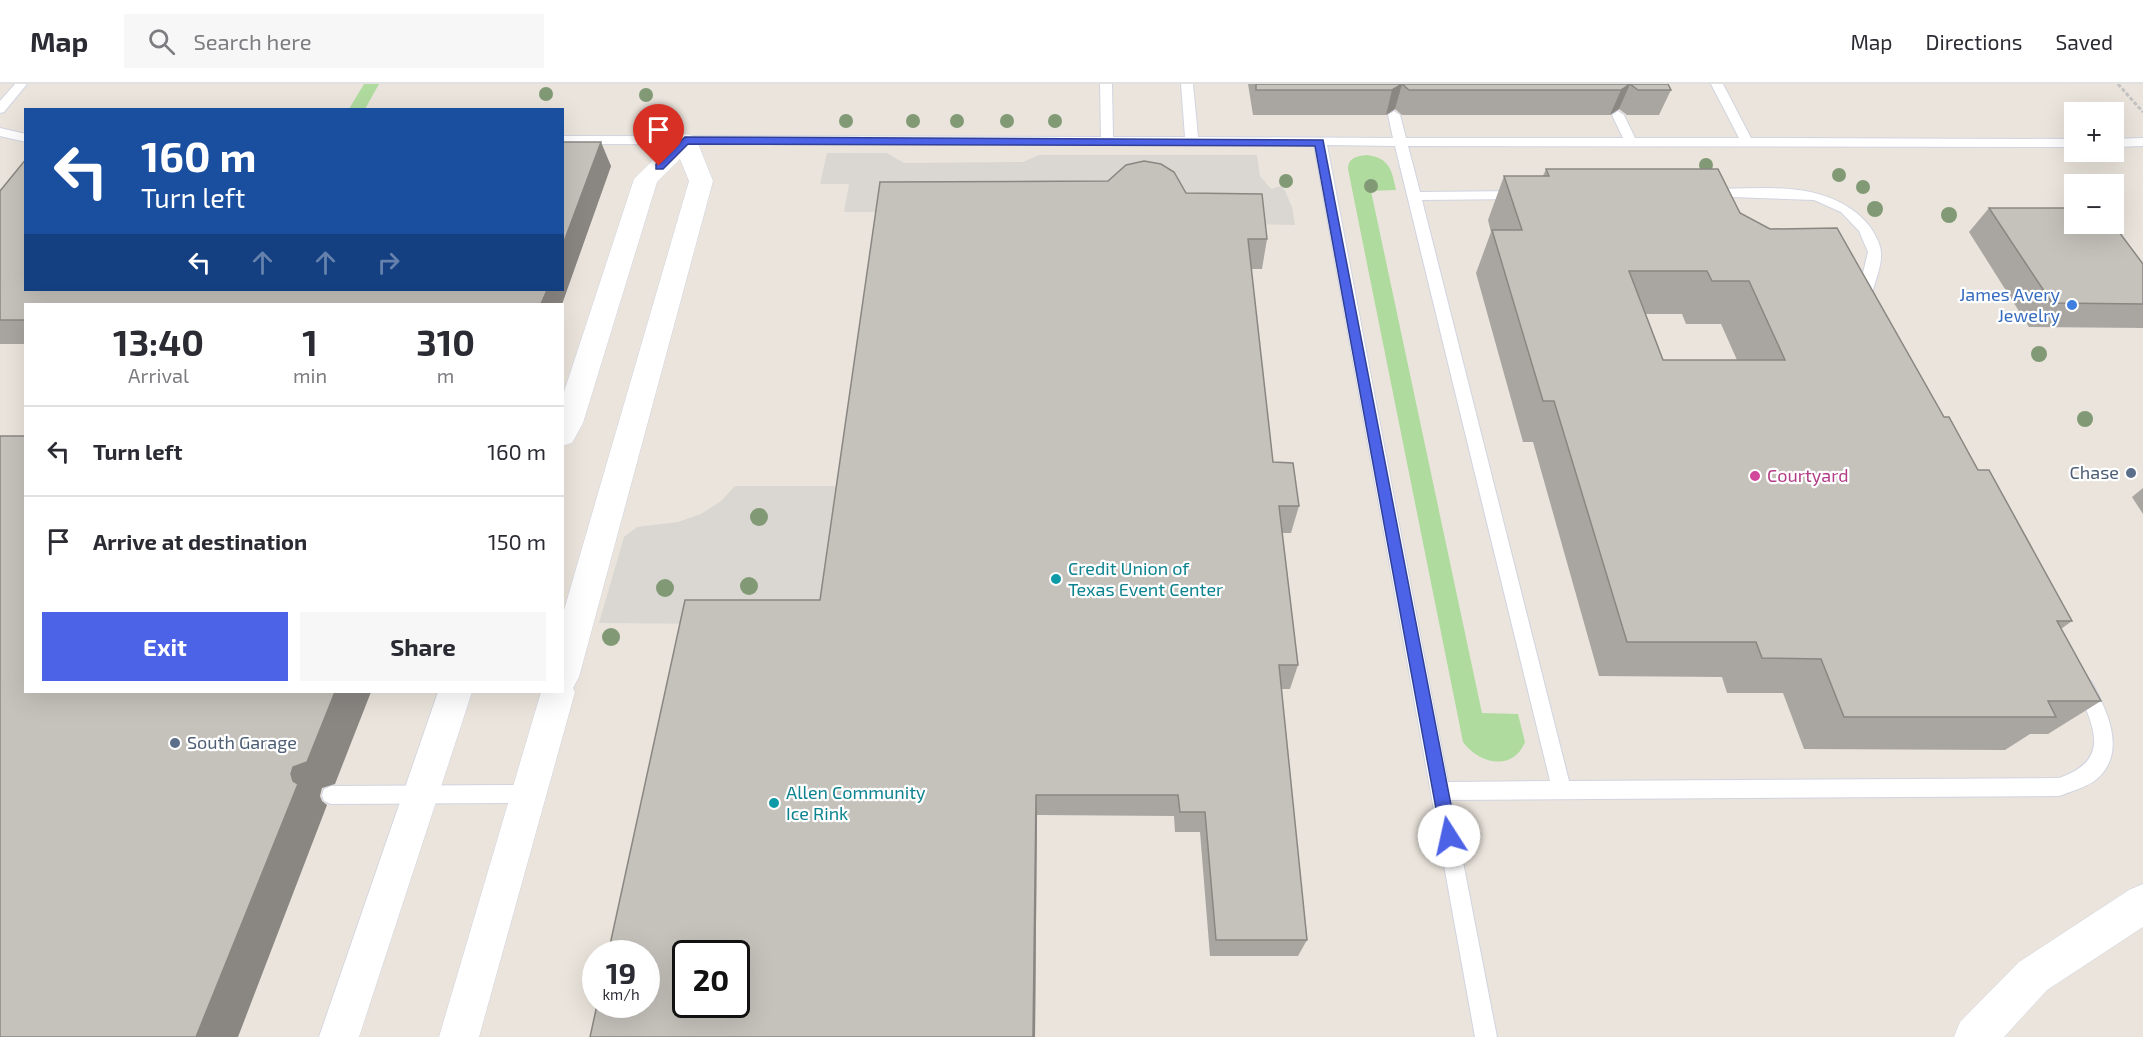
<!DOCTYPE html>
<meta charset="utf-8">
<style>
:root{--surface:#fff;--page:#f7f7f7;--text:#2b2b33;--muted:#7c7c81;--line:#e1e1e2;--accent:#4c62e7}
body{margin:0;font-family:"Exo 2",sans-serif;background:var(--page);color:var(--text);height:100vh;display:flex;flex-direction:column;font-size:22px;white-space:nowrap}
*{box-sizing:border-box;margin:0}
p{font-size:20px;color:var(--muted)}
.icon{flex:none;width:33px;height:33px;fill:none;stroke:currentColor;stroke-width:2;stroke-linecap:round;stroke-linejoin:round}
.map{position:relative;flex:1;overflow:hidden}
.drawer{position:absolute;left:24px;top:219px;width:540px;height:390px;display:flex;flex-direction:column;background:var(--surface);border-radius:0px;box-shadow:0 6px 24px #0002}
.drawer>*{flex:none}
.top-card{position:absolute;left:24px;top:24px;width:540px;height:183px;border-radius:0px;box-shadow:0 6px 24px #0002;background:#1a4fa0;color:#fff;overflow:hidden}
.fabs{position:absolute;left:2064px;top:18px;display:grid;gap:12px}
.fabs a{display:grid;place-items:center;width:60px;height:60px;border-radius:0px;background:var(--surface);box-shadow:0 6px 24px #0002;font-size:30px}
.speed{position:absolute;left:582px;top:856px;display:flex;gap:12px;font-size:30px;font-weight:700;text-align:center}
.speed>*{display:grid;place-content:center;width:78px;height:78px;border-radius:50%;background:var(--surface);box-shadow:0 6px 24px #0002;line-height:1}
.speed small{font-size:15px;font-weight:400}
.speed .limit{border:3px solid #111;border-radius:9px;background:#fff;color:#111}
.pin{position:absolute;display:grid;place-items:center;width:51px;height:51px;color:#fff;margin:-62px -26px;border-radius:50% 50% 50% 0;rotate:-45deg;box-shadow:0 0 6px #0007}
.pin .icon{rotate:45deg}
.me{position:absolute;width:66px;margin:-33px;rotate:350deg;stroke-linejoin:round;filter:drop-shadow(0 0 4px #0008)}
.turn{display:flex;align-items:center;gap:21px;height:126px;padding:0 18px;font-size:27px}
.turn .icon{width:78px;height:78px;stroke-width:2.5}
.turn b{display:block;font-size:42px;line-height:51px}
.lanes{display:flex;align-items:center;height:57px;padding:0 18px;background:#0003;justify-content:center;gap:30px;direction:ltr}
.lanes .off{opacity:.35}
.eta{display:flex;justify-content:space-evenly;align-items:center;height:102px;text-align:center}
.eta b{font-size:36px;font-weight:700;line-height:42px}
.cta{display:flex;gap:12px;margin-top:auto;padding:12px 18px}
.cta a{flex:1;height:69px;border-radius:0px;background:var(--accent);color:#fff;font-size:24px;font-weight:700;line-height:69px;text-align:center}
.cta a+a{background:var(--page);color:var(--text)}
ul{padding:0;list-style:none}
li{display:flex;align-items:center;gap:18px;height:90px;padding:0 18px;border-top:2px solid var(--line)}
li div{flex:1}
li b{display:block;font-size:22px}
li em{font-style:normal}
header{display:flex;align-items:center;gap:36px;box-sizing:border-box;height:84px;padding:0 30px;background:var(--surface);border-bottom:2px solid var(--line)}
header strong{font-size:28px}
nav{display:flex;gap:33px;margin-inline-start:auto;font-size:21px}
.search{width:420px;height:54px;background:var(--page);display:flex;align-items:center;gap:15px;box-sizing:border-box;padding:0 21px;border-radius:0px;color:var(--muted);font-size:22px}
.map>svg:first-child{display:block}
.green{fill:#b0db9e}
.plaza{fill:#dad7d2}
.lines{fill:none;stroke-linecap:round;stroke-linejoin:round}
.lane-casing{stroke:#d1d4e0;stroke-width:2}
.street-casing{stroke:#d1d4e0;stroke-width:1}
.secondary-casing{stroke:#d1d4e0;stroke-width:1}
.path{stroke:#c3c3c3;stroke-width:3;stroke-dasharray:4 2;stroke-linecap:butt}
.lane{fill:#fff;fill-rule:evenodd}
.street{fill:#fff;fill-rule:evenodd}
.secondary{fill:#fff;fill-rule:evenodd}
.tree{fill:#819a75}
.wall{fill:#a9a6a1;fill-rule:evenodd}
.shaded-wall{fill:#8a8783}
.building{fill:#c5c1bb;stroke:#8a8783;stroke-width:1.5;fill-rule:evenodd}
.route{fill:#4c62e7;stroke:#314096;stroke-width:1.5}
.shop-dot{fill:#3f7fe0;stroke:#fff;stroke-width:2}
.service-dot{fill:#5c6f8a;stroke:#fff;stroke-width:2}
.hotel-dot{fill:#d1479c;stroke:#fff;stroke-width:2}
.culture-dot{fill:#0f9aa8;stroke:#fff;stroke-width:2}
.labels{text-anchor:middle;stroke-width:4.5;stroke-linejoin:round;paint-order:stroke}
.shop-label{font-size:18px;fill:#366cbe;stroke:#fff;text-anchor:end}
.service-label{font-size:18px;fill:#4e5e75;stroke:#fff;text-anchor:end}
.hotel-label{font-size:18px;fill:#b23c85;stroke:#fff;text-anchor:start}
.culture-label{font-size:18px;fill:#0d838f;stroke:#fff;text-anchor:start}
</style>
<header>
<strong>Map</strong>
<div class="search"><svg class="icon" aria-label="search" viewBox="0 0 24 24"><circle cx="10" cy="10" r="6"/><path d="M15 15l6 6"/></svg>Search here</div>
<nav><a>Map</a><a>Directions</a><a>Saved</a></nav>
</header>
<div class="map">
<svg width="2143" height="953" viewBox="0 0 2143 953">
<rect width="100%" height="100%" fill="#eae4dc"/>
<g class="green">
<path d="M364 0H379L365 25H349Z"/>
<path d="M1367 71C1390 74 1392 87 1396 106L1371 107 1482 629 1518 630 1525 658C1513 688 1479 680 1463 658L1348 85C1348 74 1357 72 1367 71Z"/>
</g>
<g class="plaza">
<path d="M827 69H887L904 79 1023 78 1039 71H1257L1260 92 1271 105 1281 102 1285 107 1292 123 1295 141 1178 139 1110 128H844L849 100H820Z"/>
<path d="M735 402H848L829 541 599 539 624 453 637 443 678 438 701 430 721 417Z"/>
</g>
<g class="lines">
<defs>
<g id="lane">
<path d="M15 0H27L4 28 0 29V17Z"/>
<path d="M1100 0H1112L1113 53H1185L1181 0H1193L1198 53 1393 54 1388 31 1394 27 1400 31 1406 54H1623L1612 31 1618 27 1624 31 1635 54H1739L1711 0H1723L1751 54 2074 55V63L1408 62 1420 108 1520 107 1526 111 1520 115 1422 116 1569 697 2059 694C2112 676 2094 642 2076 603L2079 597 2085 595 2091 597C2107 626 2127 667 2098 694 2088 703 2072 707 2059 712L1451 716 1497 953H1475L1314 61 562 60V52L1101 53ZM1327 61 1395 62 1550 697 1448 698Z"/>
<path d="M0 44 26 50V58L0 52Z"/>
<path d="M2143 54V62L2114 63V55Z"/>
<path d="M1708 105C1762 105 1825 95 1865 137 1872 144 1881 159 1881 169 1882 182 1875 197 1872 210L1878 219 1876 222H1866L1858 210 1868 168 1859 147 1841 128 1814 116 1703 112 1702 109 1703 106Z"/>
<path d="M529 701 536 704 538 710 536 716 529 719 331 720 324 717 322 711 324 705 331 702Z"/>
</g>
<g id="street">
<path d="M685 50 693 52 697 57 713 97 579 593 573 604 575 608 479 953H439L541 608H562V533L689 97 680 75 657 98 583 339 572 359 562 362V314L634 95 677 52Z"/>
<path d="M438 608H472L359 953H319Z"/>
</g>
<path id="secondary" d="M2143 800V843L2047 906 2004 953H1954L1960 938 2019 878 2129 806Z"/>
</defs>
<use href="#lane" class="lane-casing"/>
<use href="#street" class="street-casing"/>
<use href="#secondary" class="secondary-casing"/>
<path class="path" d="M2118 0 2143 28"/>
<use href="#lane" class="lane"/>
<use href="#street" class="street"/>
<use href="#secondary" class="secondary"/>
</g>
<g class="tree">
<circle cx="546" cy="10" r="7"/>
<circle cx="646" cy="11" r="7"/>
<circle cx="846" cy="37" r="7"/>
<circle cx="913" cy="37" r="7"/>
<circle cx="957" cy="37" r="7"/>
<circle cx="1007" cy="37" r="7"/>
<circle cx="1055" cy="37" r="7"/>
<circle cx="1706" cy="81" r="7"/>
<circle cx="1839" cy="91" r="7"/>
<circle cx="1286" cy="97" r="7"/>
<circle cx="1371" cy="102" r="7"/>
<circle cx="1863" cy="103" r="7"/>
<circle cx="1875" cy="125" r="8"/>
<circle cx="1949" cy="131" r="8"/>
<circle cx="2039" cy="270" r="8"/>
<circle cx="2085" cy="335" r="8"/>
<circle cx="759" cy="433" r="9"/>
<circle cx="749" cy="502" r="9"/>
<circle cx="665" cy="504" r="9"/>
<circle cx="611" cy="553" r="9"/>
</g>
<g class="wall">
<path d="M1248 0H1668L1671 6 1659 31H1627L1619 25 1610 31H1402L1395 25 1386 31H1253Z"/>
<path d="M611 82 562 220H26V260H0V107Z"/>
<path d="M1546 85 1740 129 1944 333 1978 386 2072 537 2061 545 2101 617 2048 650H2030L2005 666 1804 665 1783 609H1727L1722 593 1599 592 1533 358H1523L1476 189 1491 148 1488 136 1504 92H1543ZM1646 230H1682L1686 240H1721L1737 276H1663Z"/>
<path d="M1186 109 1267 155 1262 185H1251L1273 378 1299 422 1291 449H1282L1298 581 1290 605H1281L1307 856 1298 872H1210L1200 748H1175L1174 732 1037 731 1035 953H590L820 516Z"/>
<path d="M1989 124 2143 180V244L2029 243 1969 148Z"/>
<path d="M2143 404V430L2132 413Z"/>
</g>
<g class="shaded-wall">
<path d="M1402 0 1395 25 1386 31 1392 6Z"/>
<path d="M1630 0 1619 25 1610 31 1621 6Z"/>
<path d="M601 58 611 82 562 220H541L547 206H562V163Z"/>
<path d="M335 608H371L335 700 322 704 320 712 322 717 327 721 238 953H196L293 697 291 690 293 683Z"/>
<path d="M1036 711 1037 731 1035 953H1033Z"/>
</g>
<g class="building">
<path d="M1256 0H1668L1671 6H1638L1630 0 1621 6H1409L1402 0 1392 6H1256Z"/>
<path d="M562 58H601L562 163Z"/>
<path d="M26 75V206H547L541 220H26V236H0V107Z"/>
<path d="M1144 77 1161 80 1174 88 1186 109 1262 110 1267 155H1248L1273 378 1293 379 1299 422H1279L1298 581H1279L1307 856H1216L1205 728H1180L1178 711H1036L1033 953H590L597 921H646V870H608L685 516H820L880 98 1108 97 1126 81ZM686 870H736V921H686Z"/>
<path d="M1546 85H1718L1740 129 1770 145 1837 144 1944 333H1949L1978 386H1989L2072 537H2057L2101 617H2048L2056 633H1844L1821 575 1762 574 1756 558H1627L1554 317H1543L1492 146H1522L1504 92H1549ZM1629 187H1707L1712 197H1749L1785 276H1663Z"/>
<path d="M1989 124H2074V140H2113L2143 180V220L2052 219Z"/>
<path d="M0 352H26V608H335L307 678 293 683 291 690 293 697 298 700 196 953H0Z"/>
</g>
<path class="route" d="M685 53 1323 56 1457 752 1454 757 1449 759 1443 757 1441 752 1315 62 688 60 663 85H656V80Z"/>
<circle class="shop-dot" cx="2072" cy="221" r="6"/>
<g class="service-dot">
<circle cx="2131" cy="389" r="6"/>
<circle cx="175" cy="659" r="6"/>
</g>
<circle class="hotel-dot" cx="1755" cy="392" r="6"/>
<g class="culture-dot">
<circle cx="1056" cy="495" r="6"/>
<circle cx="774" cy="719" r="6"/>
</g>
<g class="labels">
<g class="shop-label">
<text x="2060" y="217">James Avery<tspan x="2060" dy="21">Jewelry</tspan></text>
</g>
<g class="service-label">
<text x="2119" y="395">Chase</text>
<text x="187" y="665" text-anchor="start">South Garage</text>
</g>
<g class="hotel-label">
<text x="1767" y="398">Courtyard</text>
</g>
<g class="culture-label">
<text x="1068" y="491">Credit Union of<tspan x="1068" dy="21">Texas Event Center</tspan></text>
<text x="786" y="715">Allen Community<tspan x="786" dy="21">Ice Rink</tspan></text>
</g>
</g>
</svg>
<div class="fabs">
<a>+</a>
<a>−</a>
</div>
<div class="speed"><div>19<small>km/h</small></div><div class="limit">20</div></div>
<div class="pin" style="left:659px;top:82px;background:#d93025"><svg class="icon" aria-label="arrive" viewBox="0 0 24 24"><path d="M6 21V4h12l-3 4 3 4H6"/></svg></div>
<svg class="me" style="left:1449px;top:752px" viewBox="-20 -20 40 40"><circle r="19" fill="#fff"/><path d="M0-13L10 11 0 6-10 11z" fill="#4c62e7"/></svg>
<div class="top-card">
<div class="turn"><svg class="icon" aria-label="left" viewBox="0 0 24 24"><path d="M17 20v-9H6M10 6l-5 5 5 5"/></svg><div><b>160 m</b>Turn left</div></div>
<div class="lanes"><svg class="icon" aria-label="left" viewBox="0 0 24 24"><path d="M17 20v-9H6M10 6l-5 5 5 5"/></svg><svg class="icon off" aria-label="ahead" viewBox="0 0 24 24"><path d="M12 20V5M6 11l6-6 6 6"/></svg><svg class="icon off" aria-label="ahead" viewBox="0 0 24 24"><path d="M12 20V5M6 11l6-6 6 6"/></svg><svg class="icon off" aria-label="right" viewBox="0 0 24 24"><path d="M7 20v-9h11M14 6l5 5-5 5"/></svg></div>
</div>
<section class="drawer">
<div class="eta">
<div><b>13:40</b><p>Arrival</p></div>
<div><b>1</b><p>min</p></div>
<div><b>310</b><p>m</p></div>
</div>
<ul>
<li><svg class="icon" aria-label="left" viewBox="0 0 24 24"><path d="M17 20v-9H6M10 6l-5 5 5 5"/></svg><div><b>Turn left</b></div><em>160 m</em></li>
<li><svg class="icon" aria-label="arrive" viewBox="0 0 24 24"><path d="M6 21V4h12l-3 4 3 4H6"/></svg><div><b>Arrive at destination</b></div><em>150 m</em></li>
</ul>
<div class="cta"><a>Exit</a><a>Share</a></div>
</section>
</div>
